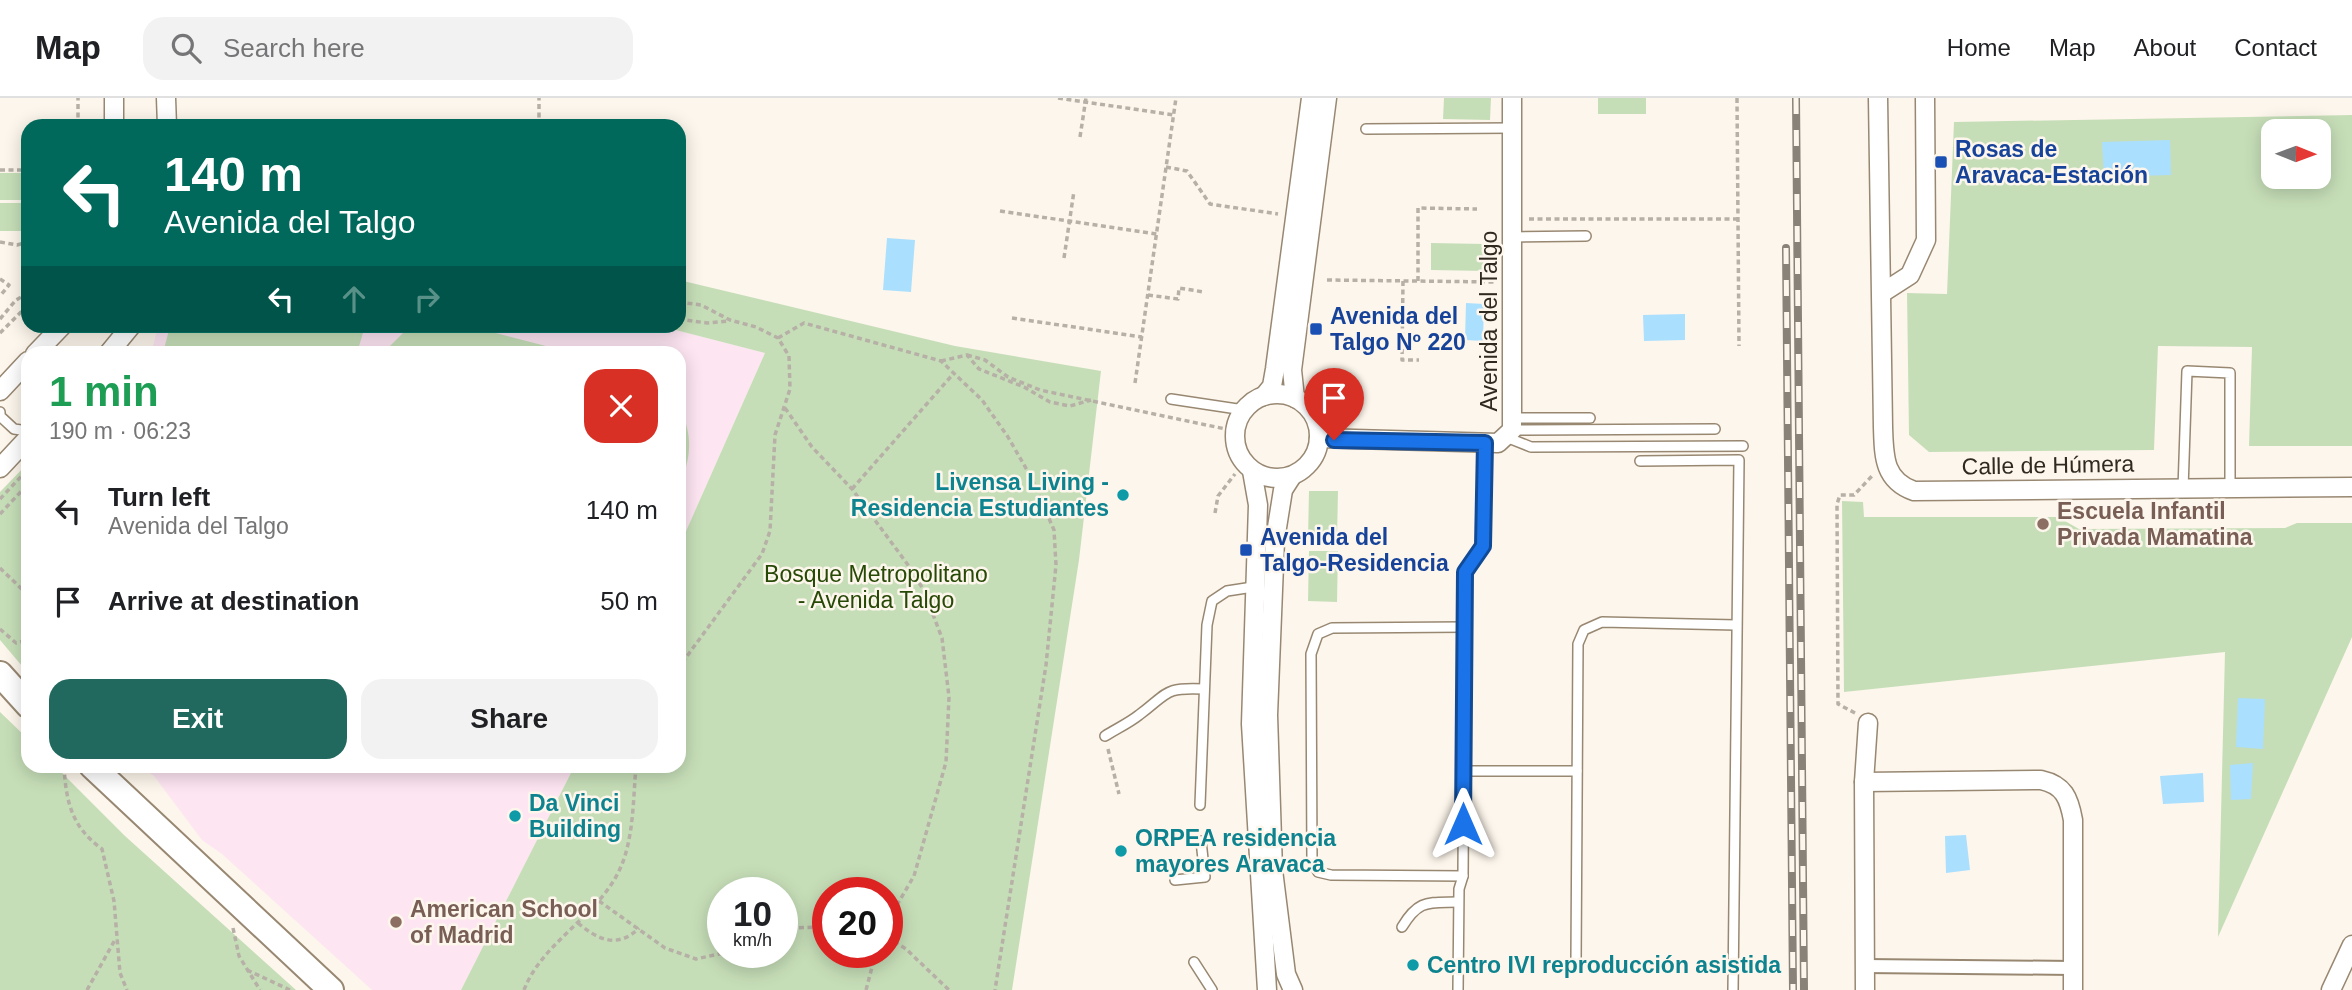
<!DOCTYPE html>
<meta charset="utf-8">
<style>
:root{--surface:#fff;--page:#f2f2f2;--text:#202124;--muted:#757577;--line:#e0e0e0;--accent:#21695f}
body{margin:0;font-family:Arial,sans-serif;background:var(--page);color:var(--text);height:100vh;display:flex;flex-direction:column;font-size:26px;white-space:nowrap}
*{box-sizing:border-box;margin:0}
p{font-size:23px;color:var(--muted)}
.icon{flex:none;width:38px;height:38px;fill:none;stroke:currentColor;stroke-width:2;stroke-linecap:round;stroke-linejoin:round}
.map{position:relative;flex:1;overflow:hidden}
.details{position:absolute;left:21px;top:248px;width:665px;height:427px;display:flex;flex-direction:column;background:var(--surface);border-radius:21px;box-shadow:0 4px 18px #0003}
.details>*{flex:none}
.banner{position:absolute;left:21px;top:21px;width:665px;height:214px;border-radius:21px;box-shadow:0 4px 18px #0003;background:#00695c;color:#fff;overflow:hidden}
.needle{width:46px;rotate:91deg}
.tools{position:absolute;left:2261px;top:21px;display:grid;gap:14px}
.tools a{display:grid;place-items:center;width:70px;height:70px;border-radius:14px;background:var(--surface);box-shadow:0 4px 18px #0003;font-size:35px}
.speed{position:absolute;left:707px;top:779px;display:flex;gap:14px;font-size:35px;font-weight:700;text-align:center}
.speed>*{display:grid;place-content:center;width:91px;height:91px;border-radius:50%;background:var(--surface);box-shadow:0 4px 18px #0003;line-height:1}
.speed small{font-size:18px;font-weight:400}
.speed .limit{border:10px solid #d22;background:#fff;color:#111}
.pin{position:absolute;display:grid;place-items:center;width:60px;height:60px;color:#fff;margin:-72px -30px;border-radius:50% 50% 50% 0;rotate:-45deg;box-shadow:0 0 7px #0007}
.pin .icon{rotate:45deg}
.me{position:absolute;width:77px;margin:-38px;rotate:0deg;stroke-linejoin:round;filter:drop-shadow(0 0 5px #0008)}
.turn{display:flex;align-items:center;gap:24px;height:147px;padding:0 28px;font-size:32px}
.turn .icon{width:91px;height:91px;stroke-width:2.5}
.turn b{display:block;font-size:49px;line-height:60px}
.lanes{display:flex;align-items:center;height:66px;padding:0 28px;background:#0003;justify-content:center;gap:35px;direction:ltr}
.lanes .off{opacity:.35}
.round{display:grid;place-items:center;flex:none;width:74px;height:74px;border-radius:21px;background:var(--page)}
.headline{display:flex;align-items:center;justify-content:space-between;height:119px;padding:0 28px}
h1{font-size:42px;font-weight:600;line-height:52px;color:#1e9e55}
.action{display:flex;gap:14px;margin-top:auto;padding:14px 28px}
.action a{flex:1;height:80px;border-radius:21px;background:var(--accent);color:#fff;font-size:28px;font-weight:600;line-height:80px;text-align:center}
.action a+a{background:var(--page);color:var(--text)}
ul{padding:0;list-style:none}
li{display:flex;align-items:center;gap:21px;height:91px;padding:0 28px}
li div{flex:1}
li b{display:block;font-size:26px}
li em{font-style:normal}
header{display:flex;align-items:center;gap:42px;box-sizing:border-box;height:98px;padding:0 35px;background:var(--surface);border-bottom:2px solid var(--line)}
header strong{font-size:33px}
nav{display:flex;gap:38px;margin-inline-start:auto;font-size:24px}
.search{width:490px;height:63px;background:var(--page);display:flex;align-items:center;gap:18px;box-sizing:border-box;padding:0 24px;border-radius:21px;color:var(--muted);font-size:26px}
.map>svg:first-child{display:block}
.education{fill:#fde5f2}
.green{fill:#c6deb8;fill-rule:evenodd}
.water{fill:#abdffe}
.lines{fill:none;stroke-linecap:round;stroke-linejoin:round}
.service-casing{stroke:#988872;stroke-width:12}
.pedestrian-casing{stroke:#988872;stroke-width:16}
.minor-casing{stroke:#988872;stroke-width:21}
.secondary-casing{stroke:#988872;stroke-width:28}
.path{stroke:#b6b0a6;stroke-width:3.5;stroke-dasharray:5 3.5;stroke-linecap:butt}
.service{stroke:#fff;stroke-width:9}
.pedestrian{stroke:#fff;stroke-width:12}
.minor{stroke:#fff;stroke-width:18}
.secondary{stroke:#fff;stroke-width:24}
.rail-casing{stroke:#888278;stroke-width:8}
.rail{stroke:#fdf6ec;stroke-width:5;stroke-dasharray:16;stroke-linecap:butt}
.route-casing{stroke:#114b97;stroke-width:18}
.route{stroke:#1a73e8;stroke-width:12}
.transit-dot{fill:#1a4fb4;stroke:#fdf6ec;stroke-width:2.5}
.culture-dot{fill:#0f9aa8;stroke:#fdf6ec;stroke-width:2.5}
.education-dot{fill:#8d6e63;stroke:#fdf6ec;stroke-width:2.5}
.labels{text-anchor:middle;stroke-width:5;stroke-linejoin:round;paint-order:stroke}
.transit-label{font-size:23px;font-weight:bold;fill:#164399;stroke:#fdf6ec;text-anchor:start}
.street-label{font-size:23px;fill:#2f2920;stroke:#fdf6ec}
.culture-label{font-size:23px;font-weight:bold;fill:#0d838f;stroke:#fdf6ec;text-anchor:start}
.education-label{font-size:23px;font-weight:bold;fill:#785e54;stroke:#fdf6ec;text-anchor:start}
.park-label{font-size:23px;fill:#274906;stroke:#fdf6ec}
</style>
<header>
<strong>Map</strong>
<div class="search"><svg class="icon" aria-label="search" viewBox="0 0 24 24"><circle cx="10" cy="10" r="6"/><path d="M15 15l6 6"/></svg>Search here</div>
<nav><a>Home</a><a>Map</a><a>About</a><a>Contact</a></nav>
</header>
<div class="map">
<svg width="2352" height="892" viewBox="0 0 2352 892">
<rect width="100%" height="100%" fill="#fdf6ec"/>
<g class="education">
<path d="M158 228H660L765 255 679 449V256H151Z"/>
<path d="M142 669H574L461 892H372L222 756 202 742 154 678Z"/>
</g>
<g class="green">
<path d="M1444 0H1491L1490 22 1443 21Z"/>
<rect x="1598" y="0" width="48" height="16"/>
<path d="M2352 17V348H2249L2252 249 2158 248 2154 352 1929 354 1909 337 1907 195 1947 196 1954 24ZM2273 33H2319V79H2273Z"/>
<rect x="0" y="75" width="28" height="27"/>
<rect x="0" y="105" width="28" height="28"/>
<path d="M1431 145 1485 146V173L1431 172Z"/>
<path d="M679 182 955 248 1101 273 1079 462 1012 892H461L574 669 679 668V449L765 255 660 228H679ZM723 794H782V854H723ZM828 794H887V854H828Z"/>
<path d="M170 228H365L357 255H163Z"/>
<path d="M418 228H469L573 255H383L404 234Z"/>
<path d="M679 309C693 336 692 359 679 387Z"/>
<path d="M28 365V575L0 542V394Z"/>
<path d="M1309 393H1338L1337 441H1308Z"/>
<path d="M1842 403 1863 404 1864 419H2058L2079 431 2285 430 2297 425H2352V539L2218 839 2225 554 1844 594Z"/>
<path d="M1309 453H1338L1337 504 1308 503Z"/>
<path d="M0 614 28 641V668L56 669 125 738 296 892H0Z"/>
</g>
<g class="water">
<path d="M2170 42 2171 77 2104 79 2102 44Z"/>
<path d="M887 140 915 142 911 194 883 192Z"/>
<path d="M1466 205 1484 206 1483 243 1465 242Z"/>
<path d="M1685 216V242L1644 243 1643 217Z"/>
<path d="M2238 600 2265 601 2263 651 2236 649Z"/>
<path d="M2253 665 2251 701 2231 702 2230 667Z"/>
<path d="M2203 675 2204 704 2163 706 2160 678Z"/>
<path d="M1966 737 1970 772 1946 775 1945 738Z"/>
</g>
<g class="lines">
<defs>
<g id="service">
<path d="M1366 31 1512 30"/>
<path d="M1513 139 1586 138"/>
<path d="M1171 301 1244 312"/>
<path d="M0 314V318L14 331 28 333"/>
<path d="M1514 320H1590"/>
<path d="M1512 332 1715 331"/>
<path d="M1506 339 1531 349 1743 348"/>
<path d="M1640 363 1739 362 1733 892"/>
<path d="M2183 391 2187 273 2230 275V390"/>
<path d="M1105 638C1116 631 1129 625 1139 617 1169 595 1163 589 1204 591"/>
<path d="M1464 673H1577"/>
<path d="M1200 707 1207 527 1212 503 1227 493 1253 489"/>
<path d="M1463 778 1331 777 1318 774 1312 763 1311 556 1318 536 1332 530 1465 529"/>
<path d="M1175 782 1205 779 1201 743"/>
<path d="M1402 829C1419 801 1428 805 1458 804"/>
<path d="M1194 864 1212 892"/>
<path d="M1576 864 1578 546 1584 532 1602 524 1736 527"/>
<path d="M1458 892 1459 791 1463 778 1465 473 1483 448 1485 345"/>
</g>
<path id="pedestrian" d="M1865 868 2072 870"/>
<g id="minor">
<path d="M166 0 167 28"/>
<path d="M1878 0 1883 329C1884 357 1883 382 1914 393L2352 389"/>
<path d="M114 28V0"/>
<path d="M1882 195 1910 177 1926 142 1925 0"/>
<path d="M35 256 62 228"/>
<path d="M108 256 131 228"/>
<path d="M0 293 28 263"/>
<circle cx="1277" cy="338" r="42"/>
<path d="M1264 298 1272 288 1275 271 1311 0"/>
<path d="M1295 300 1292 272 1327 0"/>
<path d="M1319 340 1498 345 1512 332V0"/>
<path d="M0 370 28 340"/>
<path d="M1252 373 1258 407 1251 626 1267 892"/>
<path d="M1292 378 1283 392 1275 442 1268 617 1273 772 1286 876 1293 892"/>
<path d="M1864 684 2041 682C2064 687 2069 700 2073 722V892"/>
<path d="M1865 892 1864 684 1868 625"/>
<path d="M2331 892 2352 847"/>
</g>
<g id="secondary">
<path d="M0 576 28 607"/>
<path d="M92 668 331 892"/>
</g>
</defs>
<use href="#service" class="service-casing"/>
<use href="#pedestrian" class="pedestrian-casing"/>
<use href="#minor" class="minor-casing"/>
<use href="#secondary" class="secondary-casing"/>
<g class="path">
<path d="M1058 0 1174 17"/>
<path d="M1737 0 1739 248"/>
<path d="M78 28V0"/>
<path d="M539 28V0"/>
<path d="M1080 39 1086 0"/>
<path d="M1166 69 1187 73 1210 106 1278 116"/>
<path d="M0 72H28"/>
<path d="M1000 113 1157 136"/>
<path d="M1529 121H1737"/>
<path d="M0 144 17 147 28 144"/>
<path d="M1064 160 1074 93"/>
<path d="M0 181 9 187 0 198"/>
<path d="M1327 182 1497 184"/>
<path d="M1403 183 1402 262H1419"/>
<path d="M1418 183V110L1477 111"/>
<path d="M1148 197 1178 201 1179 190 1204 194"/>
<path d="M679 204 701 207 730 222 756 229 778 240 789 258 790 291 775 337 770 433 762 456 679 569"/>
<path d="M1012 220 1142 239"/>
<path d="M0 221 16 202 28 195"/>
<path d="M679 221 707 225 728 223"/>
<path d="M0 235 28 207"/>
<path d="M778 240 804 225 941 263 982 302 1008 339 1031 379 1054 432 1056 467 1046 567 995 892"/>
<path d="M967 257 985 262 1008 279 1040 292 1235 333"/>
<path d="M941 263 967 257 979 271 1024 289 1050 304 1070 308 1091 302"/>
<path d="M1135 285 1176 0"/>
<path d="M785 310 812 349 852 391 911 471 924 493 942 540 949 599 946 664 914 778 887 824"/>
<path d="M852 391 954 275"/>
<path d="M0 401 28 371"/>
<path d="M1215 415 1218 398 1235 376"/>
<path d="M0 416 28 386"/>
<path d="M0 470 28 497"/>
<path d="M0 531 16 545 28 542"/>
<path d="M1855 615 1838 606 1837 406 1840 397H1854L1872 378"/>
<path d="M1108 651 1119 696"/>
<path d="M64 668C66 705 72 729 102 751L114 803 120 875 127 892"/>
<path d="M599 803 665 850 696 861 728 854"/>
<path d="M578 825C598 842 618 851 639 830"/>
<path d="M233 830 239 858 260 892"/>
<path d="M782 830 828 829"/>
<path d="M887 839 906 851 949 892"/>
<path d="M247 872 290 892"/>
<path d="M87 892 116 840"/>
<path d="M524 892C542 845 595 820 618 775 634 744 633 702 636 668"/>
<path d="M866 892 876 854"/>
</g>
<use href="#service" class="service"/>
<use href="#pedestrian" class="pedestrian"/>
<use href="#minor" class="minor"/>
<use href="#secondary" class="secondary"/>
<defs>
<g id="rail">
<path d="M1796 0 1804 892"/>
<path d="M1786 150 1793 892"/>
</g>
</defs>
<use href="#rail" class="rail-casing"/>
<use href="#rail" class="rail"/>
</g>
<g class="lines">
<defs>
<path id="route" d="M1334 342 1485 345 1483 448 1465 474 1463 726"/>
</defs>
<use href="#route" class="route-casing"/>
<use href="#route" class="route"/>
</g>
<g class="transit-dot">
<rect x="1934" y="57" width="14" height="14" rx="3.5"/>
<rect x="1309" y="224" width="14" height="14" rx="3.5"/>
<rect x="1239" y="445" width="14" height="14" rx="3.5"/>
</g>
<g class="culture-dot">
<circle cx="1123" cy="397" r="7"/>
<circle cx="515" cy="718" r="7"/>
<circle cx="1121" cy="753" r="7"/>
<circle cx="1413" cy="867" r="7"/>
</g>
<g class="education-dot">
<circle cx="2043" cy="426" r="7"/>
<circle cx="396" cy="824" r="7"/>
</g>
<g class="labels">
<g class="transit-label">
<text x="1955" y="59">Rosas de<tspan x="1955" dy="26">Aravaca-Estación</tspan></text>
<text x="1330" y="226">Avenida del<tspan x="1330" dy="26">Talgo Nº 220</tspan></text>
<text x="1260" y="447">Avenida del<tspan x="1260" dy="26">Talgo-Residencia</tspan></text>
</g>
<g class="street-label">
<text transform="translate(1489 223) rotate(-90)" y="8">Avenida del Talgo</text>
<text transform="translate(2048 367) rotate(-1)" y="8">Calle de Húmera</text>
</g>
<g class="culture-label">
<text x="1109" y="392" text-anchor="end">Livensa Living -<tspan x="1109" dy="26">Residencia Estudiantes</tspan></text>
<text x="529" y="713">Da Vinci<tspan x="529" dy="26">Building</tspan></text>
<text x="1135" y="748">ORPEA residencia<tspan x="1135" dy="26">mayores Aravaca</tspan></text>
<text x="1427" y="875">Centro IVI reproducción asistida</text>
</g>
<g class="education-label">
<text x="2057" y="421">Escuela Infantil<tspan x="2057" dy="26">Privada Mamatina</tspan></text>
<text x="410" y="819">American School<tspan x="410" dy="26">of Madrid</tspan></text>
</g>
<g class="park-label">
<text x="876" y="484">Bosque Metropolitano<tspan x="876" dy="26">- Avenida Talgo</tspan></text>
</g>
</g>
</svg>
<div class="tools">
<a><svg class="needle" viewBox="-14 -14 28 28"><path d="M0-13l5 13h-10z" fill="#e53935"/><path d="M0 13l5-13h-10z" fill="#757577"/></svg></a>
</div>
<div class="speed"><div>10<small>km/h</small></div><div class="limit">20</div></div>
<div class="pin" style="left:1334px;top:342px;background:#d93025"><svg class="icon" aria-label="arrive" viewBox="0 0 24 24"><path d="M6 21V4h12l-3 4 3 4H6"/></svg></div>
<svg class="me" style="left:1463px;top:726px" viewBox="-20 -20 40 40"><path d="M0-17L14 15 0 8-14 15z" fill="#1a73e8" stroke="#fff" stroke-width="4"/></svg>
<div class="banner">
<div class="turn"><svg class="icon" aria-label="left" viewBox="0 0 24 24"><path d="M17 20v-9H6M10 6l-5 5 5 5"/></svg><div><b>140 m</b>Avenida del Talgo</div></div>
<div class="lanes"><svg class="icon" aria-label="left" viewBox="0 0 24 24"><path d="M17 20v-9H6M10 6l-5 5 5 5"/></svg><svg class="icon off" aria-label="ahead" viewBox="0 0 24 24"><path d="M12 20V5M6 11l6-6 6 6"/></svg><svg class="icon off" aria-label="right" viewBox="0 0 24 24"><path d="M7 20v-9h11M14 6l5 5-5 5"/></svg></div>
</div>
<section class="details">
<div class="headline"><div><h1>1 min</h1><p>190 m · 06:23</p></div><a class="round" style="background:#d93025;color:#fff"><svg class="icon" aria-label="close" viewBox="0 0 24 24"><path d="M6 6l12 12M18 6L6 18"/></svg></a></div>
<ul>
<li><svg class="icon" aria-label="left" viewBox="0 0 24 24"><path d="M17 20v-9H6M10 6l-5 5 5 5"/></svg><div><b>Turn left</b><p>Avenida del Talgo</p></div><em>140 m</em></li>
<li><svg class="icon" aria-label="arrive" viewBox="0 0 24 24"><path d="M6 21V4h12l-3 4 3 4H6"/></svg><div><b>Arrive at destination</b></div><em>50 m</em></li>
</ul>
<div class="action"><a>Exit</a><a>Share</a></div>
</section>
</div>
